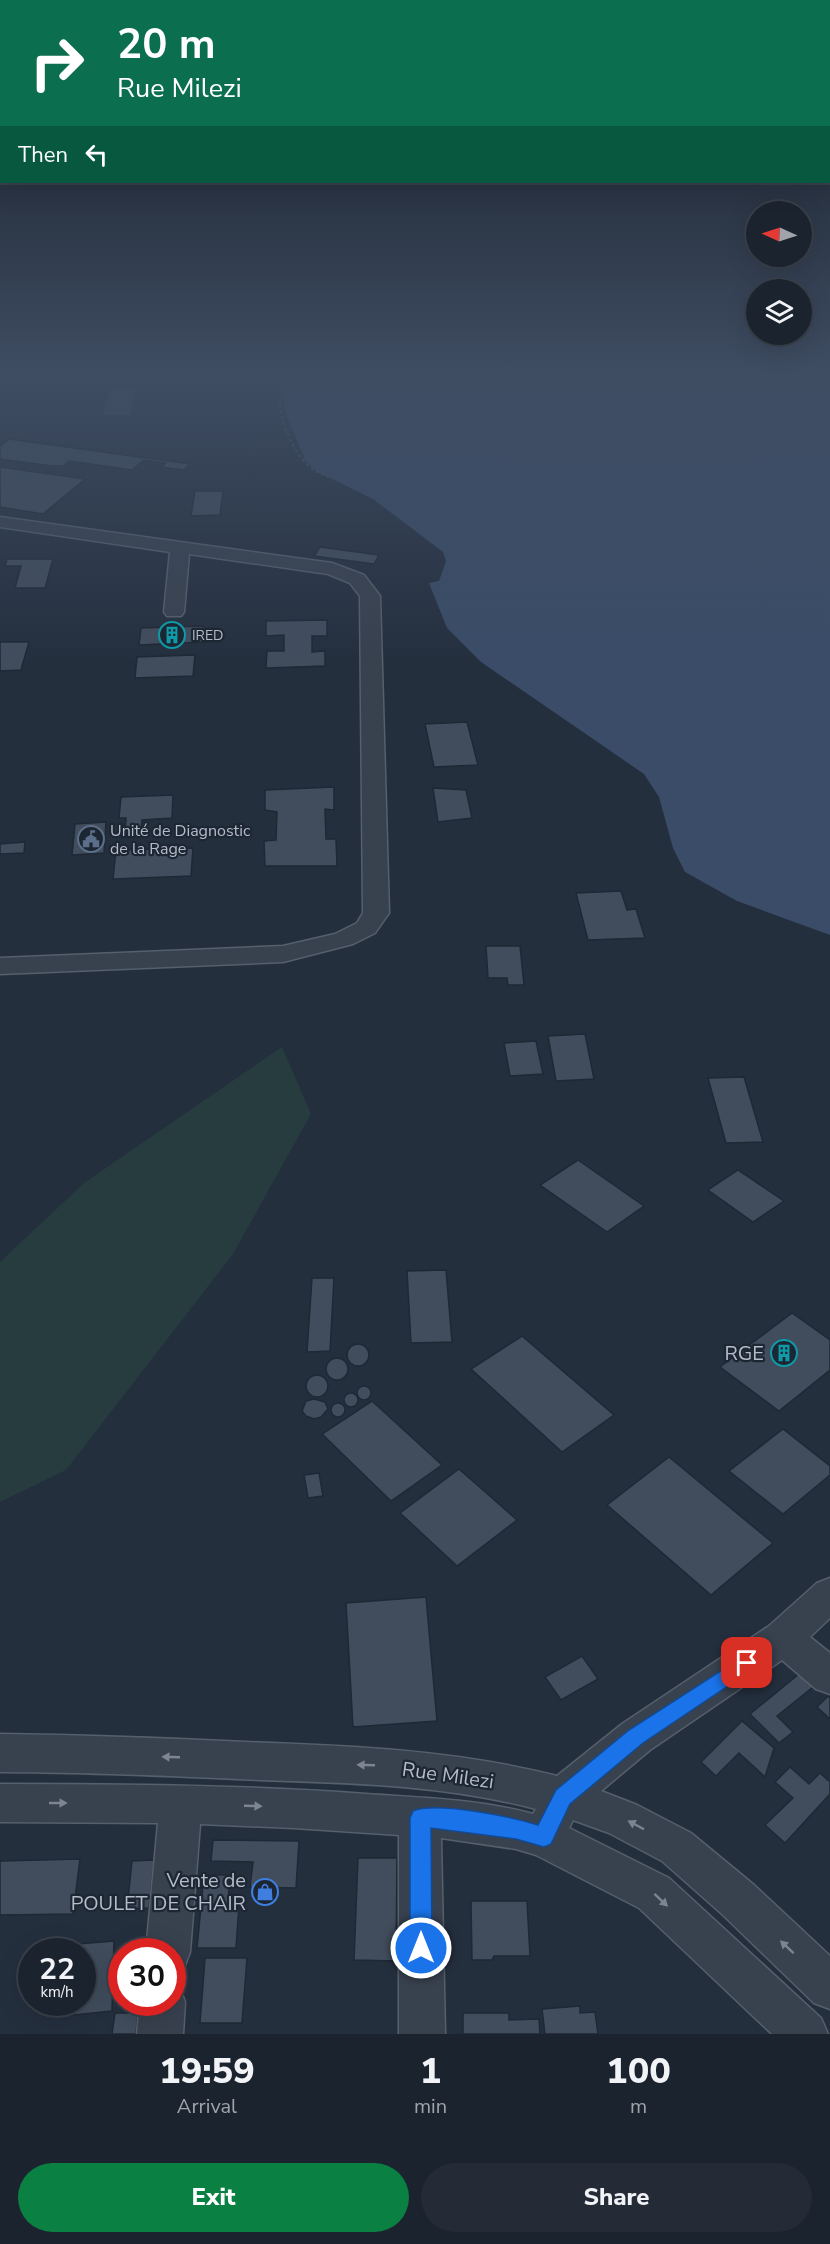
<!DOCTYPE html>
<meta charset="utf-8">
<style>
:root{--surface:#1b232e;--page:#242b36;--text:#f1f3f6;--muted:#a0a4aa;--line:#39404a;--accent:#0b8043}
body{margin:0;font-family:"Nunito Sans",sans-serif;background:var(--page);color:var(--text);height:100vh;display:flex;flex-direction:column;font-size:22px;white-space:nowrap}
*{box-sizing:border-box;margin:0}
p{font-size:20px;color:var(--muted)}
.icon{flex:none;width:33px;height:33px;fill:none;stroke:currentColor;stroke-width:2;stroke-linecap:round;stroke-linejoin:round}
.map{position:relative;height:2034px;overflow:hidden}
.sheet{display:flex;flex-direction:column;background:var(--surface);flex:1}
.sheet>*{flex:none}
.guide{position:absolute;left:0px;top:0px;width:831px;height:183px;box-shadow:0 6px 24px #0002,0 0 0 2px var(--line);background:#0b6e4f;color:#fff;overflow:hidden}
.needle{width:39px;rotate:273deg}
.fabs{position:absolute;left:746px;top:201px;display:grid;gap:12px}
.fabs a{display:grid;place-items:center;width:66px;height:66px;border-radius:50%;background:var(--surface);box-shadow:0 6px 24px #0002,0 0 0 2px var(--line);font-size:30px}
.speed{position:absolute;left:18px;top:1938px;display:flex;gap:12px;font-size:30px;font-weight:700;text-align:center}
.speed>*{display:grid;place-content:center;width:78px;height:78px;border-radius:50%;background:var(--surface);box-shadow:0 6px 24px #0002,0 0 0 2px var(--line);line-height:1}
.speed small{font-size:15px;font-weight:400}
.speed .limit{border:9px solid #d22;background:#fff;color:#111}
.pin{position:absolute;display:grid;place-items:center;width:51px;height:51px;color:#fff;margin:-26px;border-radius:12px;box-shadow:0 3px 9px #0006}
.me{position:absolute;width:66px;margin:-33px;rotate:0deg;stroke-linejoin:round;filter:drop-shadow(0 0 4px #0008)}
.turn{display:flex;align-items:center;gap:21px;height:126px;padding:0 18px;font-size:27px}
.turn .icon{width:78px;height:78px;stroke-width:2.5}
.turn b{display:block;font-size:42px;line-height:51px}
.then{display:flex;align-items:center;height:57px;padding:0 18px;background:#0003;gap:12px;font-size:22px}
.eta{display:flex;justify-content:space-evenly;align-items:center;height:102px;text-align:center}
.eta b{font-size:36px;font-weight:800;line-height:42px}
.cta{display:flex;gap:12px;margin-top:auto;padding:12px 18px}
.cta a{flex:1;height:69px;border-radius:36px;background:var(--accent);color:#fff;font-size:24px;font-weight:800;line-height:69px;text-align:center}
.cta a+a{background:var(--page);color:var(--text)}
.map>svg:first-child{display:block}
.green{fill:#263c3f}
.water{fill:#3a4c67}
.building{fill:#414d5d;stroke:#1f2835;stroke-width:1.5}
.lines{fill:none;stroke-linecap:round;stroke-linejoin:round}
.minor-casing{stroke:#565f6c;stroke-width:3}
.path{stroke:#44595c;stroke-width:2;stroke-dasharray:3 3;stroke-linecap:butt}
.minor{fill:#38414e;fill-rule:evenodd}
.oneway{fill:#7d8592}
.route{fill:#1a73e8;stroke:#114b97;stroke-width:1.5}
.labels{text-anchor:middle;stroke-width:4.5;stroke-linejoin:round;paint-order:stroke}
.far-poi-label{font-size:14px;fill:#b5bcc9;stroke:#1d2633;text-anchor:start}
.poi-label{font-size:16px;fill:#b5bcc9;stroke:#1d2633;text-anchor:start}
.near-poi-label{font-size:20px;fill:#b5bcc9;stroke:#1d2633;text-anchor:end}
.near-street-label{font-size:20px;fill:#b5bcc9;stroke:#1d2633}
</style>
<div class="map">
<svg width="830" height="2034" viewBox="0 0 830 2034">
<rect width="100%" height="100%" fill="#242f3e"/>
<path class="green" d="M282 1047 311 1114 233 1254 66 1470 0 1502V1262L84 1183Z"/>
<path class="water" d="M317 376H830V935L737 901 685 872 673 848 659 797 644 774 481 662 447 628 429 583 439 581 446 561 443 552 373 499 316 471 305 460 285 412 283 398 286 390 317 381Z"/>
<g class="building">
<path d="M109 387H137L131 416H102Z"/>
<path d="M9 439 190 464 184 470 161 467 166 463 144 460 132 470 69 461 64 466H52L0 459V446Z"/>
<path d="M0 467 85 479 43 514 0 507Z"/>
<path d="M195 491H223L220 515 191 516Z"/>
<path d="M320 547 379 555 374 564 314 556Z"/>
<path d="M7 559H53L45 588H15L21 566H5Z"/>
<path d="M327 620V636H312V652L325 651V666L266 668 267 651H284V635L266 636V621Z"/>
<path d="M203 626V642L139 645 141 628Z"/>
<path d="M0 642H29L21 670 0 671Z"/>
<path d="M195 655 193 676 135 678 137 657Z"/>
<path d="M467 722 478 765 434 767 425 724Z"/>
<path d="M334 787V810L325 809 326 839H336L337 866H265L264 841 276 840 277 812 265 810V790Z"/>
<path d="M433 788 466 790 472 818 438 822Z"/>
<path d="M173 795 172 818 142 820 141 832 125 833 126 818H119L121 797Z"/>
<path d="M106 822 104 853 72 855 75 824Z"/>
<path d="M25 842 24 853 0 854V844Z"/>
<path d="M193 848 191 876 113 879 116 850Z"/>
<path d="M621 891 627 910 636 909 645 938 588 940 576 893Z"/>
<path d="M486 946H520L524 985H508L507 978H488Z"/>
<path d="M585 1034 594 1079 556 1081 548 1036Z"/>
<path d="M536 1041 543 1074 510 1076 504 1043Z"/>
<path d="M744 1077 763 1142 726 1143 708 1078Z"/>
<path d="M578 1160 644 1206 607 1232 540 1185Z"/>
<path d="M738 1170 784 1201 753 1222 708 1190Z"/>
<path d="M446 1270 452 1342 411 1343 407 1271Z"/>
<path d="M312 1278H334L330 1351 307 1352Z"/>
<path d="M792 1313 830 1340V1370L779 1411 720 1367Z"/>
<path d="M522 1336 614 1415 562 1452 471 1369Z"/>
<circle cx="358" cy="1355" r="11"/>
<circle cx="337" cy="1369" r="11"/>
<circle cx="317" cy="1386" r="11"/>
<circle cx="364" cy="1393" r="7"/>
<circle cx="351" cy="1400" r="7"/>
<path d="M314 1399 325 1402 328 1409 321 1417 314 1419 306 1416 302 1411 306 1401Z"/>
<path d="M372 1401 442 1465 391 1501 322 1434Z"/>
<circle cx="338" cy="1410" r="7"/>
<path d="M783 1429 830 1466V1475L783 1514 729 1471Z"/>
<path d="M669 1457 773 1543 711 1595 607 1505Z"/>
<path d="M459 1469 517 1520 457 1566 400 1513Z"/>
<path d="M319 1473 323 1496 308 1498 304 1475Z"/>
<path d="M426 1597 437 1721 353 1727 346 1603Z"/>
<path d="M582 1656 598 1679 561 1700 545 1677Z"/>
<path d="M799 1674 813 1687 777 1716 793 1732 779 1743 750 1714Z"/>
<path d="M828 1696 830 1698V1719L817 1707Z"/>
<path d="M742 1721 774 1748 765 1777 739 1753 716 1776 701 1762Z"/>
<path d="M790 1767 809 1784 820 1773 830 1782V1794L785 1843 765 1825 793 1798 775 1782Z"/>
<path d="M213 1840 299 1841 296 1888 250 1887 253 1862 211 1861Z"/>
<path d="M358 1858H397L396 1961 354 1960Z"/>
<path d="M80 1859 73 1914 0 1915V1861Z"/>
<path d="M154 1860 149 1908 127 1909 132 1861Z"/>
<path d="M204 1875H230L228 1905H239L236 1948H197Z"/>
<path d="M471 1901H527L530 1956H494L492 1960H472Z"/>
<path d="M114 1941 112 2011 74 2015V2002H82V1952H77V1944Z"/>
<path d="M205 1958H247L242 2023H200Z"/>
<path d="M580 2006V2013L595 2012 598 2034H545L542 2009Z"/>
<path d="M115 2013H138L136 2034H112Z"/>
<path d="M463 2013H509V2020L539 2019 540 2034H463Z"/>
</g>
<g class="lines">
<defs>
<g id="minor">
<path d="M0 517 332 563 364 575 380 596 389 913 375 933 353 944 283 962 0 974V958L283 946 335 934 357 923 363 913 360 596 350 583 328 574 189 554 184 612 181 616H167L164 612 170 552 0 527Z"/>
<path d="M830 1578V1618L810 1637 830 1653V1694L816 1689 782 1660 650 1750 601 1791 637 1805 691 1833 754 1885 830 1956V2009L814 2003 723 1915 662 1861 609 1833 573 1820 569 1828 669 1878 821 2018 828 2034H772L639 1908 536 1855 516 1849 441 1838 445 2034H399V1835L294 1828 200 1824 190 1952 184 1968 172 1972V1952H146L158 1823 0 1822V1784C122 1784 244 1785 366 1794 422 1798 479 1799 533 1814L536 1809C446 1785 352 1783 260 1780 173 1776 87 1772 0 1772V1734C82 1735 164 1738 246 1742 351 1746 455 1750 557 1776L622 1724 769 1626 817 1583Z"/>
<path d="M172 1983 179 1986 185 2002 183 2034H137L140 2002H172Z"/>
</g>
</defs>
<use href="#minor" class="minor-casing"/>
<path class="path" d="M299 376 280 396C278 417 292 451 308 465 315 472 324 475 333 478"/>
<use href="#minor" class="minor"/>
</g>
<defs><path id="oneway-solid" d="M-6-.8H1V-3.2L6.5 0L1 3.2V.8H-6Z" transform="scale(1.5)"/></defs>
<g class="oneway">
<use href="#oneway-solid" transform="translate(171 1757) rotate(-178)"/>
<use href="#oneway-solid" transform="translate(366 1765) rotate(-178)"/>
<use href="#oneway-solid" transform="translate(58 1803)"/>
<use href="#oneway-solid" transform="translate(253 1806) rotate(2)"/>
<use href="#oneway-solid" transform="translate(636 1825) rotate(-152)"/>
<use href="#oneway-solid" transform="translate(661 1900) rotate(43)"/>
<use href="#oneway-solid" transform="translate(787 1947) rotate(-137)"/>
</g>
<linearGradient id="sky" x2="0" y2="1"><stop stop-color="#141a22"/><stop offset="0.57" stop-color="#3f4d63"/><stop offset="1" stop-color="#3f4d63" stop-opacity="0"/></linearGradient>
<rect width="830" height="661" fill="url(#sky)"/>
<path class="route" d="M747 1654 753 1657 756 1663 753 1669 643 1743 570 1804 551 1844 544 1847 516 1839 431 1828 432 1948 429 1955 421 1959 413 1955 410 1948V1818L413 1811C437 1801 512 1817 538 1825L556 1790 629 1730Z"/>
<defs>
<symbol id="building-ring" viewBox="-11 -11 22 22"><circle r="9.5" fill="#1d2633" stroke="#0f9aa8" stroke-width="1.5"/><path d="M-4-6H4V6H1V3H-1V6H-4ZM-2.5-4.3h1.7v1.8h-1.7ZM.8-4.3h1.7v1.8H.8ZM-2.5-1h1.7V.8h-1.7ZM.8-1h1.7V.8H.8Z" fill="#0f9aa8"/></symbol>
<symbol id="civic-ring" viewBox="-11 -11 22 22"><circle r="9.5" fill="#1d2633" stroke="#5c6f8a" stroke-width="1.5"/><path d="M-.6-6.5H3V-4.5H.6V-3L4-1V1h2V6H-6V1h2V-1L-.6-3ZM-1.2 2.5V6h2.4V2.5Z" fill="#5c6f8a"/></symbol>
<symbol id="shop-ring" viewBox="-11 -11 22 22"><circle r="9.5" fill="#1d2633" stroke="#3f7fe0" stroke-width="1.5"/><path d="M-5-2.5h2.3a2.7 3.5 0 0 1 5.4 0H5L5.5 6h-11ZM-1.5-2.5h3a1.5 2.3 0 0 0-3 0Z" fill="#3f7fe0"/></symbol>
</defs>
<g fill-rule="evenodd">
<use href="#building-ring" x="157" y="620" width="30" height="30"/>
<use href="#civic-ring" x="76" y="824" width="30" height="30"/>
<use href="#building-ring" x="769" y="1338" width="30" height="30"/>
<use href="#shop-ring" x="250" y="1877" width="30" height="30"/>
</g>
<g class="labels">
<g class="far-poi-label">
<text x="192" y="640">IRED</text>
</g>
<g class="poi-label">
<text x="110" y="836">Unité de Diagnostic<tspan x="110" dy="18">de la Rage</tspan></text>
</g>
<g class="near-poi-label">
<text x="764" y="1360">RGE</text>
<text x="246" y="1887">Vente de<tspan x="246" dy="23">POULET DE CHAIR</tspan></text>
</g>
<g class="near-street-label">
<text transform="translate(448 1775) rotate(8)" y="7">Rue Milezi</text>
</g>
</g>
</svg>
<div class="fabs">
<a><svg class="needle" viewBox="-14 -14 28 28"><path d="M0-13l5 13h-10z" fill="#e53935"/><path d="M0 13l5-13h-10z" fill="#a0a4aa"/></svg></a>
<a><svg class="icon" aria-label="layers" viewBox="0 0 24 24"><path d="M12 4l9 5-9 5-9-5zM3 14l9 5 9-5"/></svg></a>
</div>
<div class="speed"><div>22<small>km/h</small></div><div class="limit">30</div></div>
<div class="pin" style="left:747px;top:1663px;background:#d93025"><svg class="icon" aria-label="arrive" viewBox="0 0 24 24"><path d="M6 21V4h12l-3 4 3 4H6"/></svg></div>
<svg class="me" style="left:421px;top:1948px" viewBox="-20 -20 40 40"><circle r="17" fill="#1a73e8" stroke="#fff" stroke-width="3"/><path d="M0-11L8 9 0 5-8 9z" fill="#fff"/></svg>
<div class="guide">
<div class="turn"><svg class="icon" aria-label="right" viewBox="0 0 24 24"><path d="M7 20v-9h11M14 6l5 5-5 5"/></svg><div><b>20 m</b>Rue Milezi</div></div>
<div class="then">Then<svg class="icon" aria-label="left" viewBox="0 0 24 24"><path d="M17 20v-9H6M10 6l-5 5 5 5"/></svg></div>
</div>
</div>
<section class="sheet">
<div class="eta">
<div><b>19:59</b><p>Arrival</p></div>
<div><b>1</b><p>min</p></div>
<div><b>100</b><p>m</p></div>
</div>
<div class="cta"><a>Exit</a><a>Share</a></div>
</section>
